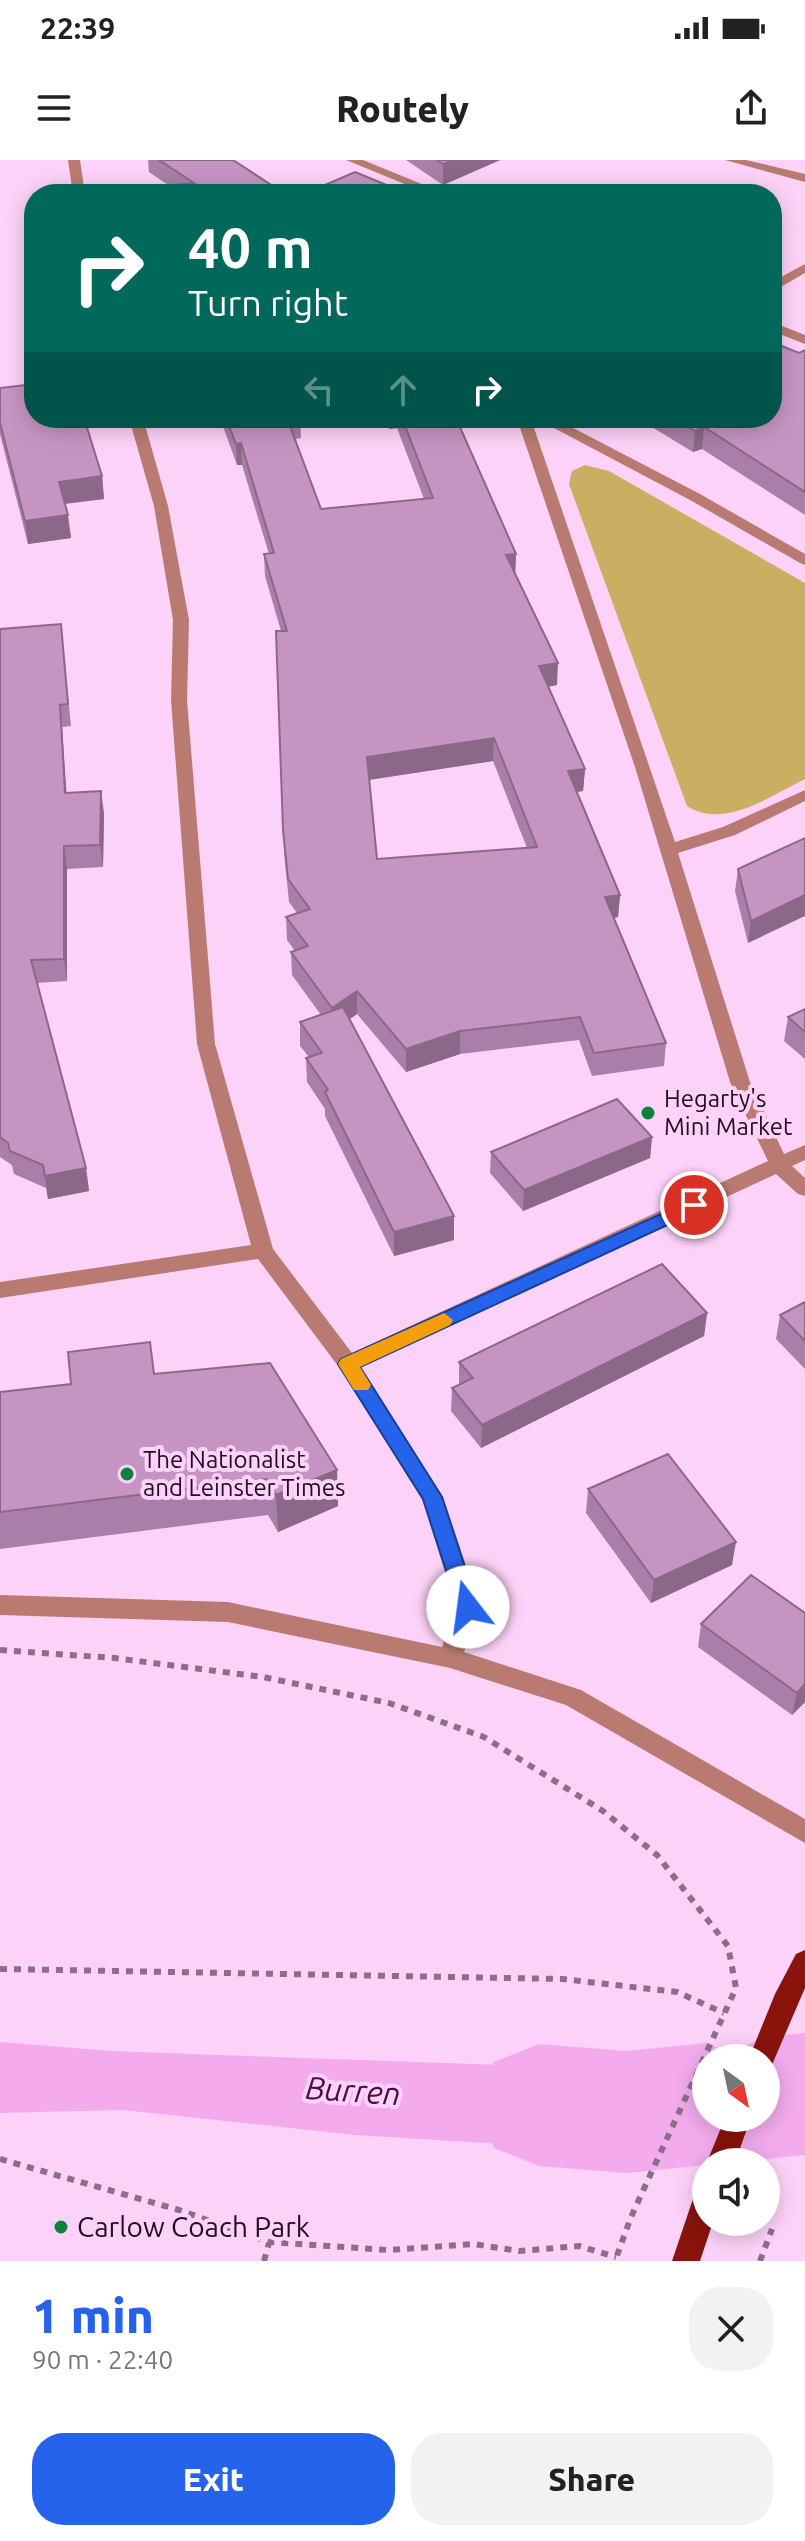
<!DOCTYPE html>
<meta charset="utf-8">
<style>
:root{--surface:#fff;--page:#f2f2f2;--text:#222;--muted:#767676;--accent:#2563eb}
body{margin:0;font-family:Ubuntu,sans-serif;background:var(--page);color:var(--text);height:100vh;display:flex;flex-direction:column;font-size:30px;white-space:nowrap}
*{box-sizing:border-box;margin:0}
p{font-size:26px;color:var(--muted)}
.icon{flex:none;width:44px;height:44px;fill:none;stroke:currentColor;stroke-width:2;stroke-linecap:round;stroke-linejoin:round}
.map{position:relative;height:2101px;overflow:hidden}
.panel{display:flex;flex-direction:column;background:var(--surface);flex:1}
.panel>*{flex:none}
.guide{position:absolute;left:24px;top:24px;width:758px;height:244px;border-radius:32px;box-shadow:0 4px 20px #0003;background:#00695c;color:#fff;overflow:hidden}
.needle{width:52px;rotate:147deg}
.tools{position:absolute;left:692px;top:1884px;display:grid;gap:16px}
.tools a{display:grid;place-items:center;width:88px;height:88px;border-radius:50%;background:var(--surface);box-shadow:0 4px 20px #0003;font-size:40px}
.pin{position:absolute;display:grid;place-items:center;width:68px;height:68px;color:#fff;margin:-34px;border:4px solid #fff;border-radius:50%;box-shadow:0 2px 8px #0007}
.me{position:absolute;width:88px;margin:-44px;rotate:345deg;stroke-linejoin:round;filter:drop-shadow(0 0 6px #0008)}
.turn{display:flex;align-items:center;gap:28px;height:168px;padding:0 32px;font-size:36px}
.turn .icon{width:104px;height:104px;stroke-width:2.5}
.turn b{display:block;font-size:56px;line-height:68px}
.lanes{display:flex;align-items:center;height:76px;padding:0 32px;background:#0003;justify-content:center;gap:40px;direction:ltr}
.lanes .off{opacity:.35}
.round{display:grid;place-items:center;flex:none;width:84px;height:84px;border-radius:32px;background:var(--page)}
.headline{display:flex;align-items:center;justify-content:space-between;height:136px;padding:0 32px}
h1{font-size:48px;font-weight:800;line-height:60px;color:var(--accent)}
.button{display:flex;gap:16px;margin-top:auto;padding:16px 32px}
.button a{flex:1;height:92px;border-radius:32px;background:var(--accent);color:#fff;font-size:32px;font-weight:800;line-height:92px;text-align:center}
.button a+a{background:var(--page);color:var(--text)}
.status{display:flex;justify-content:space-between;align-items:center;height:56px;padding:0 40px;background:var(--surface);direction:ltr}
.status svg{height:22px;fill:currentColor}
header{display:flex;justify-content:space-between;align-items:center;height:104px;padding:0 32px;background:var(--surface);font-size:36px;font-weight:800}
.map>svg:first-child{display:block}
.green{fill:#caae61}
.water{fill:#f3abed}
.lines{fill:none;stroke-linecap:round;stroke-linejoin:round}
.river{fill:#f3abed;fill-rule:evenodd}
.path{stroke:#8c6e89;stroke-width:6;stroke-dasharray:7 7;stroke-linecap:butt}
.minor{fill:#b97b71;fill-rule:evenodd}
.major{fill:#89140c;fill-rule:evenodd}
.wall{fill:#aa7fa7;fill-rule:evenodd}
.shaded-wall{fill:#8b6888}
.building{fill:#c694c2;stroke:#8b6888;stroke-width:2;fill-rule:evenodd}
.route{fill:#2563eb;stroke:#184099;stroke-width:2}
.slow{fill:#f59e0b}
.poi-dot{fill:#0d823a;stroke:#fdd2f8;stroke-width:3}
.labels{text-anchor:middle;stroke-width:8;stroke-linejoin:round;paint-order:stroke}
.poi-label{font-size:24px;fill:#210f20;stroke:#fdd2f8;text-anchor:start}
.near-poi-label{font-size:28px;fill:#210f20;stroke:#fdd2f8;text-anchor:start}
.near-water-label{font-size:32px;font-style:italic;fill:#4b0c49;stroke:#fdd2f8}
</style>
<div class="status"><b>22:39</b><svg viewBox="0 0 49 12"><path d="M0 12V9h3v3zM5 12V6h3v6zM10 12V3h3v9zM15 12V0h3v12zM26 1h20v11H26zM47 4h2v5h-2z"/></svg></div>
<header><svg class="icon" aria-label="menu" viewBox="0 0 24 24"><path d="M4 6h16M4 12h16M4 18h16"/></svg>Routely<svg class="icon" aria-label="share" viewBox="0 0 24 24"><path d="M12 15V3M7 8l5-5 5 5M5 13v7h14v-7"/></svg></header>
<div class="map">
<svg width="805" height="2101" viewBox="0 0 805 2101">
<rect width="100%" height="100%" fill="#fdd2f8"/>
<path class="green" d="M585 305 609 311 805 423V619C770 636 724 670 687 646L569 324 572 311Z"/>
<path class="water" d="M0 1882 111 1891 528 1906 582 1919 651 1906 684 1908 646 1993 355 1975 123 1950 0 1953Z"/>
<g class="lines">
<path class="river" d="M805 1873V1995L766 1999 744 1990 706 2002V2005L627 2013 539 2006 494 1988 476 1945 494 1902 539 1884 627 1891 706 1883 729 1892 766 1877ZM706 1898H766V1958H706Z"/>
<g class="path">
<path d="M0 1490 114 1498 263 1517 389 1543 484 1577 603 1651 657 1695 728 1786 736 1828 631 2057 615 2101"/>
<path d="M0 1809 562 1819 677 1832 724 1853"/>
<path d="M0 1999 179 2050 269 2082 388 2090 473 2084 519 2091 579 2086 616 2097"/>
<path d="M264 2101 269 2083"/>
<path d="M760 2101 772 2069"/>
</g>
<g class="minor">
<path d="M68 0H80L85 34H73Z"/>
<path d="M346 0H363L446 34H429Z"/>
<path d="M725 0H746L805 14V22Z"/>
<path d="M805 104V113L772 132V122Z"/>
<path d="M772 162 805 175V184L772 171Z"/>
<path d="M129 258H143L168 346 189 460 187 540 215 884 273 1089 352 1193 768 1001 730 922 635 607 519 265 524 258H554L700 334 805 394V405L800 403 690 340 537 259 533 265 675 682 723 667 805 630V641L735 675 678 693 750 922 784 994 805 985V1000L792 1006 805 1018V1036L798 1034 776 1014 361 1207 443 1337 480 1447 464 1492 581 1530 805 1659V1683L566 1545 450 1508 228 1462 0 1455V1435L228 1442 442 1487 456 1447 422 1339 341 1210 258 1099 0 1138V1122L251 1085 197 884 171 540 173 460 154 346Z"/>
</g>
<g class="major">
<path d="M805 1790V1828L771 1907 766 1909V1898H749L775 1834 796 1794Z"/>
<path d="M725 1958H751L735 2002H707Z"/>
<path d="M706 2026V2062H713L700 2101H672L696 2030Z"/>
</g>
</g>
<g class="wall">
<path d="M148 0H233L285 34H161L160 26 168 25 149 12Z"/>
<path d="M406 0H500L443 25Z"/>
<path d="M805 190V355L702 289 693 292 637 258H772L799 193Z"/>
<path d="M0 228 102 316 104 339 65 344 71 378 28 384 0 274Z"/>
<path d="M220 258H300L301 278 295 279 321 349 424 339 397 268 389 269 384 258H456L516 394 515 414 557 525 548 527 585 609 583 631 577 632 620 735 618 757 614 758 666 883 664 906 592 916 579 880 460 894 406 912 357 854 350 859 454 1080 394 1096 325 956V949L307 922 306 898 309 897 300 886V862L321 855 292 815 291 792 295 791 287 780 286 757 297 753 289 742 284 692 276 471H281L265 416 264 394H269L242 305H237ZM493 601 527 688 377 699 369 620Z"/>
<path d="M61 464 71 566 62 567 66 633 104 653 103 707 67 709V821L37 823 86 1008 89 1031 48 1039 46 1028 14 1014 12 1005 0 997V469Z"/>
<path d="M805 678 748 783 735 731 738 709Z"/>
<path d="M805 849V899L784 881 788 857Z"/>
<path d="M652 977 650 998 523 1051 490 1013 491 992Z"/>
<path d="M805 1142V1209L776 1179 780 1155Z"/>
<path d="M707 1153 704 1176 481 1288 451 1251 452 1228 459 1225V1202Z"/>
<path d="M154 1214 337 1310 338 1346 278 1372 268 1355 0 1389V1232Z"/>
<path d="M588 1329 732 1405 651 1443 586 1353Z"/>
<path d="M751 1415 805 1542 792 1555 698 1487 701 1464Z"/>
</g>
<g class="shaded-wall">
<path d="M453 0H500L443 25V4Z"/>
<path d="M388 258H397V268L389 269Z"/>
<path d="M704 267 702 289 693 292 695 271Z"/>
<path d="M241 283 242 305H237L236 284Z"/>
<path d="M102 316 104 339 61 344 59 322Z"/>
<path d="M68 355 71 378 28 384 25 361Z"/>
<path d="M516 394 515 416 506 395Z"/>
<path d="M558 503 557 525 538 528 539 506Z"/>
<path d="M60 545 62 567 68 655 65 633Z"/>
<path d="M494 578 493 601 367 620V597Z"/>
<path d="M585 609 583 631 567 633 568 611Z"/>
<path d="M101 631 104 653 103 707 100 685Z"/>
<path d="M64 686 67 709V821L64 799Z"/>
<path d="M620 735 618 757 603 759 605 737Z"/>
<path d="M805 735V756L748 783 751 761Z"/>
<path d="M357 831V854L333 871 332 848Z"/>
<path d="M460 871V894L406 912V889Z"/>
<path d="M652 977 650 998 523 1051 524 1030Z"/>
<path d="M86 1008 89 1031 48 1039 45 1016Z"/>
<path d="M454 1056V1080L394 1096V1072Z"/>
<path d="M707 1153 704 1176 481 1288 482 1265Z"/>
<path d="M337 1310 338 1346 278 1372 276 1335Z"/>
<path d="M736 1382 732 1405 651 1443 654 1420Z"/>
<path d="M805 1524V1542L792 1555 797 1533Z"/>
</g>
<g class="building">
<path d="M159 0H233L285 34H164L160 26 194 23Z"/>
<path d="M437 0H453L443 4Z"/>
<path d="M355 12 408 34H304Z"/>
<path d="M772 182 799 193 805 190V332L704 267 695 271 673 258H772Z"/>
<path d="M34 224V258H84L102 316 59 322 68 355 25 361 0 263V228Z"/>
<path d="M226 258H290H287L321 349 433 338 402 258H456L516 394 506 395 558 503 539 506 585 609 568 611 620 735 605 737 666 883 594 893 580 857 460 871 406 889 357 831 332 848 291 792 308 786 286 757 310 749 288 719 283 670 276 471H287L264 394 274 393 241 283 236 284ZM494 578 537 687 377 699 367 597Z"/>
<path d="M61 464 68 544 60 545 65 633 101 631 100 685 64 686V799L31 800 86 1008 45 1016 43 1005 10 991 8 983 0 977V469Z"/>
<path d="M805 678V735L751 761 738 709Z"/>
<path d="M343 847 454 1056 394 1072 325 932 328 930 306 898 322 893 300 862Z"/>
<path d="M805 849V872L788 857Z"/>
<path d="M617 939 652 977 524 1030 491 992Z"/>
<path d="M662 1104 707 1153 482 1265 452 1228 473 1218 459 1202Z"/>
<path d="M805 1142V1181L780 1155Z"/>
<path d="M150 1182 154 1214 270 1203 337 1310 276 1335 266 1319 0 1352V1232L71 1224 68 1192Z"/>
<path d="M668 1294 736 1382 654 1420 588 1329Z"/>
<path d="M751 1415 805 1453V1524L797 1533 701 1464Z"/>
</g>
<path class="route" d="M694 1039 700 1041 703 1045 700 1050 360 1207 442 1337 478 1447 475 1454 468 1456 460 1454 423 1339 341 1209 338 1204 341 1199Z"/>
<path class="slow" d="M444 1153 453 1160 450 1165 360 1207 371 1225 368 1230H354L338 1204 341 1199Z"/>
<g class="poi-dot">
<circle cx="648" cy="953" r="8"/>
<circle cx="127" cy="1314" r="8"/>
<circle cx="61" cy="2067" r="8"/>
</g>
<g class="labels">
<g class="poi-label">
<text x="664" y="947">Hegarty's<tspan x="664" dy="28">Mini Market</tspan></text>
<text x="143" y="1308">The Nationalist<tspan x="143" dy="28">and Leinster Times</tspan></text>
</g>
<g class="near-poi-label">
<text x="77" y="2077">Carlow Coach Park</text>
</g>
<g class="near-water-label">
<text transform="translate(353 1931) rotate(4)" y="11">Burren</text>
</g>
</g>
</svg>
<div class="tools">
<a><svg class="needle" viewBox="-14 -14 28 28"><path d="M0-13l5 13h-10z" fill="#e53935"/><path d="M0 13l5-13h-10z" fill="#767676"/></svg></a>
<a><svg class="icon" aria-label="sound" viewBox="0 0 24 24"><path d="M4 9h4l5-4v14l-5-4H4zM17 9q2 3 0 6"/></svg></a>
</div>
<div class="pin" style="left:694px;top:1045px;background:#d93025"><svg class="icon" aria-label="arrive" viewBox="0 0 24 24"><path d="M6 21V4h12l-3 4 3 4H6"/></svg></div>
<svg class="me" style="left:468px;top:1447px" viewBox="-20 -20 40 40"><circle r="19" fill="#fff"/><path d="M0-13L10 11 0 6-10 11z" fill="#2563eb"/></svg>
<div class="guide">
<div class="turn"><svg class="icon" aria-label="right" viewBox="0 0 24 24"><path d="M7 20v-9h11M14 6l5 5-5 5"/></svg><div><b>40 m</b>Turn right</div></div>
<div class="lanes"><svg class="icon off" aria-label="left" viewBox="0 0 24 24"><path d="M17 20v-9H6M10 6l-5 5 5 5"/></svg><svg class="icon off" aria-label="ahead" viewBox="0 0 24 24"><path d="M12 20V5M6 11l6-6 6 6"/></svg><svg class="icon" aria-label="right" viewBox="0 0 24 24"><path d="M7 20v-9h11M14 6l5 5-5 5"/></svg></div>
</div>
</div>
<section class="panel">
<div class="headline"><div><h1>1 min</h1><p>90 m · 22:40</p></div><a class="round"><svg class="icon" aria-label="close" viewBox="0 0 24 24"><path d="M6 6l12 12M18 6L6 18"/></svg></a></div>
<div class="button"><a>Exit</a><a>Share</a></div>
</section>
